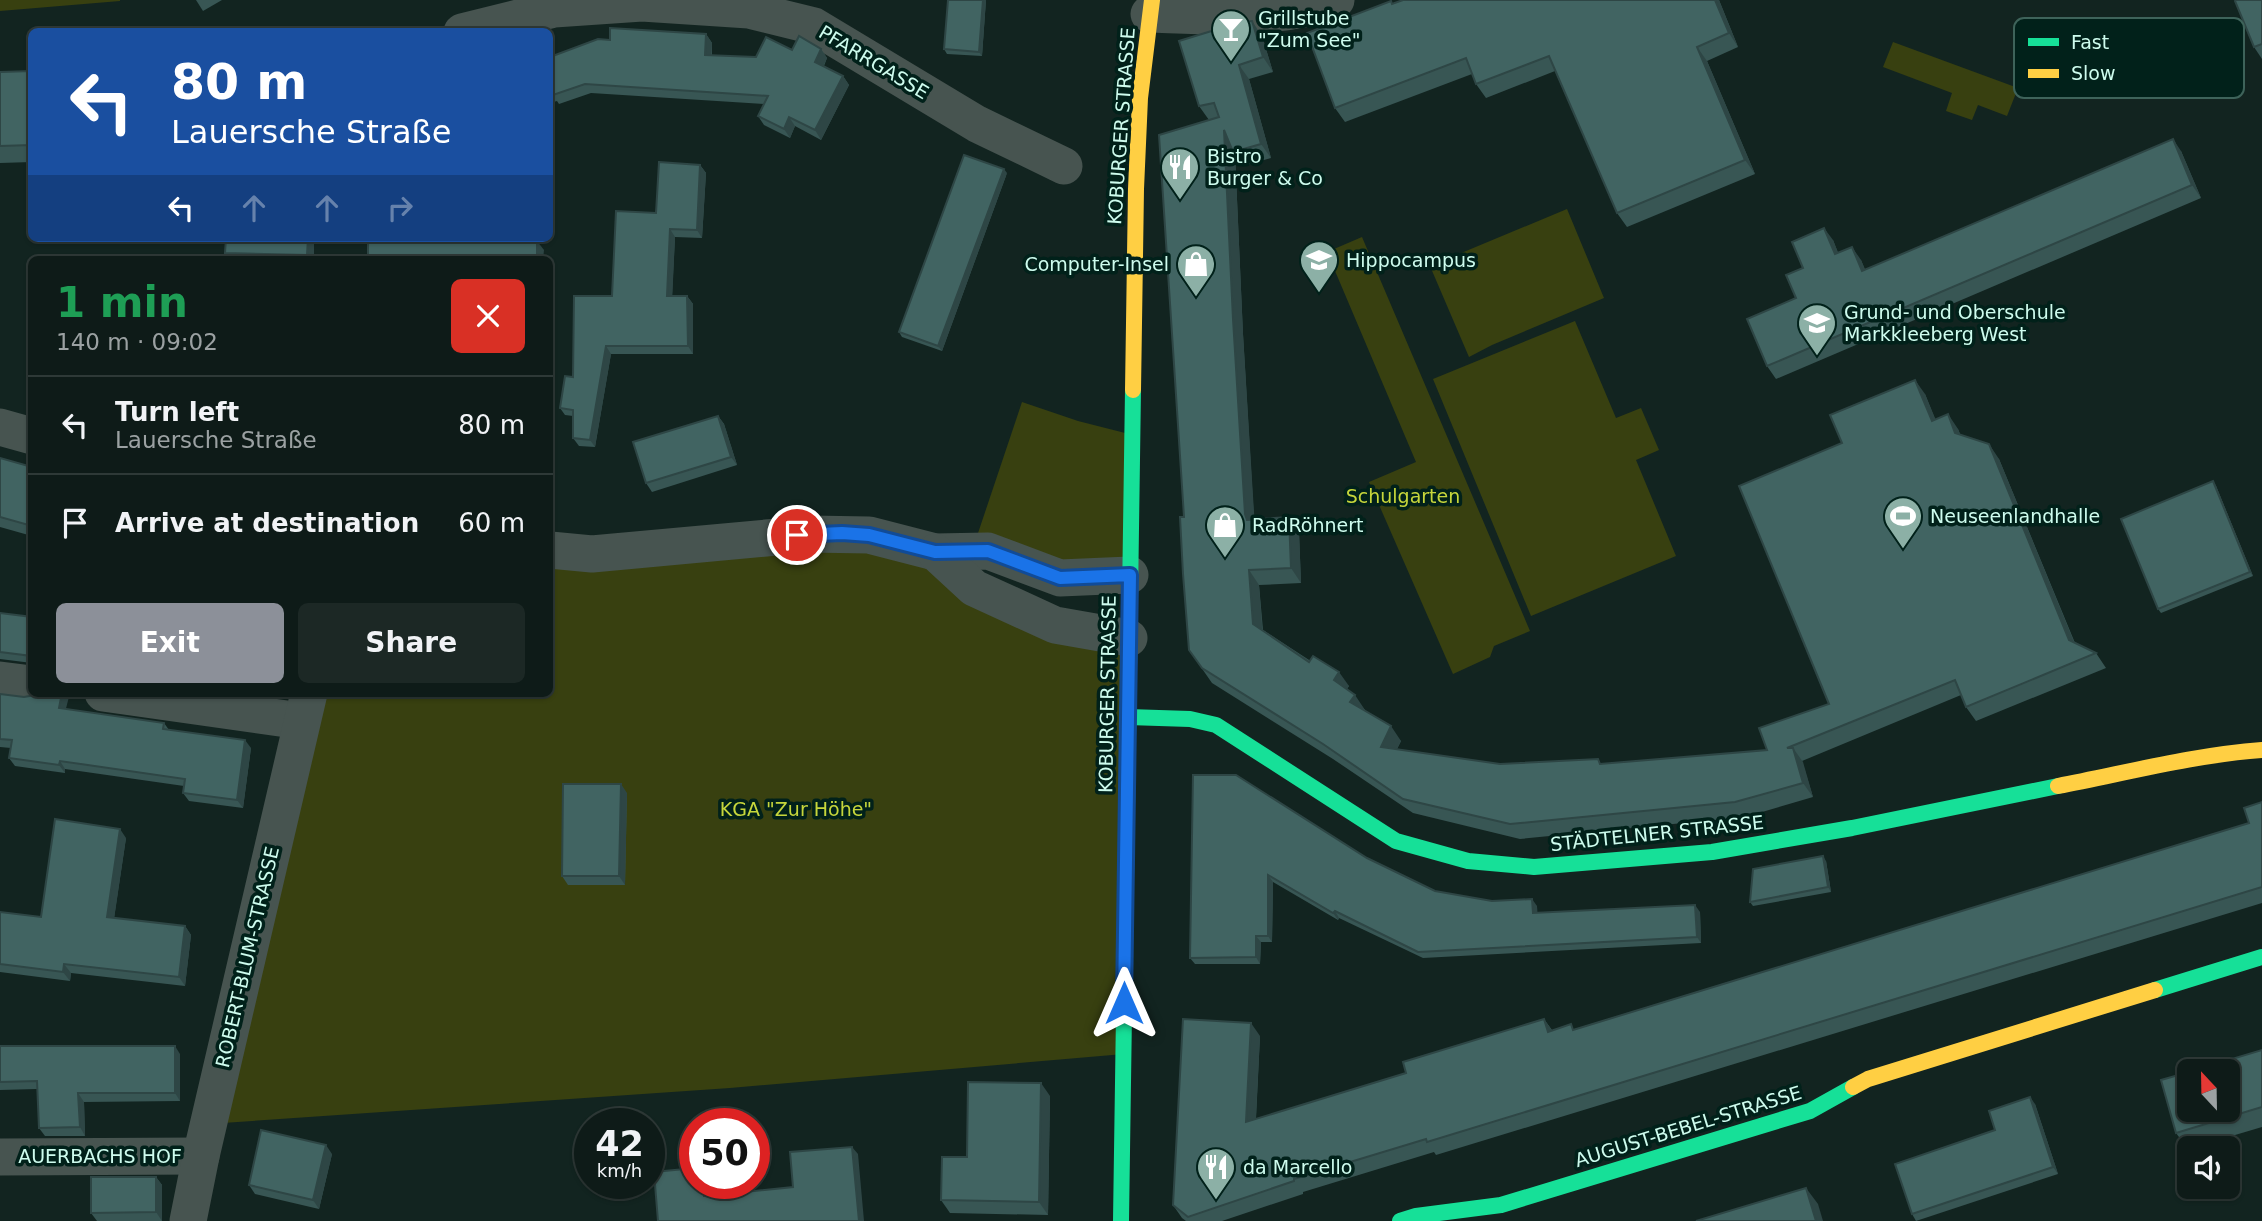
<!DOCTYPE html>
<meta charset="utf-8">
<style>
:root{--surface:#0e1b18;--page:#1c2825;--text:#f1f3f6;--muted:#9ba1a2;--line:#2e3937;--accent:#8c9099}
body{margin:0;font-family:"DejaVu Sans",sans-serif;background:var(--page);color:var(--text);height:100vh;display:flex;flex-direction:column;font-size:26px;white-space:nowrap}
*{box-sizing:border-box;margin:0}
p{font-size:23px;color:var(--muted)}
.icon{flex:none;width:38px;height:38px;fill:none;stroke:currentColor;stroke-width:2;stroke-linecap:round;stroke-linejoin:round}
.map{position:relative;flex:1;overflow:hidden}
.details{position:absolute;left:28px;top:256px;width:525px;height:441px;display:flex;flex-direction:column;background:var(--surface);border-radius:10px;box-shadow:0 2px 5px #0004,0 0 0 2px var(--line)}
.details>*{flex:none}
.hud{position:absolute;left:28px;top:28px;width:525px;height:214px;border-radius:10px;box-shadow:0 2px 5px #0004,0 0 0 2px var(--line);background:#1a4fa0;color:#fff;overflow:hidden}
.needle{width:46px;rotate:338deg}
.buttons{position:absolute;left:2177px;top:1059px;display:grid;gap:14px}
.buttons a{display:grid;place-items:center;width:63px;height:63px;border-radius:10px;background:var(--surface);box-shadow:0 2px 5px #0004,0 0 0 2px var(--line);font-size:35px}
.speed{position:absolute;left:574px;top:1108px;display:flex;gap:14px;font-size:35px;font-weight:700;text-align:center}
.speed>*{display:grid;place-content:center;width:91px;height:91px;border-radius:50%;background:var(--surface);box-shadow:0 2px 5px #0004,0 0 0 2px var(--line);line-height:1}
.speed small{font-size:18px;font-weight:400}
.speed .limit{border:10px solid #d22;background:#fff;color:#111}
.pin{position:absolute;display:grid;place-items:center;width:60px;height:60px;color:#fff;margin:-30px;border:4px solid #fff;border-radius:50%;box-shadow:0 2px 7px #0007}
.me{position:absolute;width:77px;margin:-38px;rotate:0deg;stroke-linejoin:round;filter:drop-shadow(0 0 5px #0008)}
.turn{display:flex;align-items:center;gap:24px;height:147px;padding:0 28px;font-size:32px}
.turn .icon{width:91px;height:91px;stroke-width:2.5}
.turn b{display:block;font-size:49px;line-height:60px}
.lanes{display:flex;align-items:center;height:66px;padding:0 28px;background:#0003;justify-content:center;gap:35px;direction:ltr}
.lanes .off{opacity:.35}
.round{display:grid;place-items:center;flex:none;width:74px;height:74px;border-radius:10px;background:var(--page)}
.head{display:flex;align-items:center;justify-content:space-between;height:119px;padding:0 28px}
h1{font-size:42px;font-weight:700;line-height:52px;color:#1e9e55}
.primary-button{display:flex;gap:14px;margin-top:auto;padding:14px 28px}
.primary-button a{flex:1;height:80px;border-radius:10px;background:var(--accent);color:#fff;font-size:28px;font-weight:700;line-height:80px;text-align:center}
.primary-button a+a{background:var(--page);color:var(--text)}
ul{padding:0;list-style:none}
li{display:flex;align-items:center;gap:21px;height:98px;padding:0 28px;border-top:2px solid var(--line)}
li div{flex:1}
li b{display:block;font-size:26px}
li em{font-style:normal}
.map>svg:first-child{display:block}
.green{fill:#384010}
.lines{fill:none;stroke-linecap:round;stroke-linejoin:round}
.street{stroke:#475450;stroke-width:37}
.fast{stroke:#16e098;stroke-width:16}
.slow{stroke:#ffcf43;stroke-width:16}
.wall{fill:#385654}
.shaded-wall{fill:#2e4645}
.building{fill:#416462;stroke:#2e4645;stroke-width:2}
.route-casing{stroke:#114b97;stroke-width:18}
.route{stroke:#1a73e8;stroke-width:12}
.labels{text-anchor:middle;stroke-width:7;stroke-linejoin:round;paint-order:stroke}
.poi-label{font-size:19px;fill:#cefcee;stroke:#01211a;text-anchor:start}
.street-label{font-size:19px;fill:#cefcee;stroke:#01211a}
.park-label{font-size:19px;fill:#c6d63b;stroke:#01211a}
.key{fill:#01211a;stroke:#3e635a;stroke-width:2}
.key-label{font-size:19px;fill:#cefcee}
</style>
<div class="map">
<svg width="2262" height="1221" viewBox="0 0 2262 1221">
<rect width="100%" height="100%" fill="#122420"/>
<g class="green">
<path d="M0 0H120V1L0 11Z"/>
<path d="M1893 42 2018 88 2007 116 1978 105 1972 120 1946 111 1952 93 1883 67Z"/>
<path d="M1567 209 1604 298 1492 345 1469 357 1430 266Z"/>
<path d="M1362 237 1530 631 1494 646 1490 657 1453 674 1369 482 1416 462 1327 252Z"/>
<path d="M1575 321 1616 418 1641 408 1659 450 1636 460 1676 556 1531 616 1433 379Z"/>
<path d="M1022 402 1078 421 1133 435 1130 575 972 551Z"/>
<path d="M842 533 1129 638 1124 1054 730 1088 208 1124 309 693H550V550Z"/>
</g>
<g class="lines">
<g class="street">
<path d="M1149 14C1213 16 1276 21 1336 0"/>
<path d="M462 32 554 9 642 3 749 10 814 26 977 124 1064 166"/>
<path d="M0 427 32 436"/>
<path d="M550 550 592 554 810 534 869 535 935 552 988 551 1060 578 1130 575"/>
<path d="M935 552 974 588 1055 625 1129 638"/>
<path d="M0 680 32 684"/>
<path d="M103 693 301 721"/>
<path d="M0 1157 201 1156"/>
<path d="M188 1221 201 1156 309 693"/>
</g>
<g class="fast">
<path d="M1128 717 1190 719 1216 725 1396 841 1468 861 1534 867 1712 852 1852 828 2058 786"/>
<path d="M2155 990 2262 957"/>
<path d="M1121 1221 1133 390"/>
<path d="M1400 1221 1416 1216 1501 1205 1810 1111 1853 1087"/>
</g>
<g class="slow">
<path d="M1133 390 1136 189 1140 98 1152 0"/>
<path d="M2058 786C2126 773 2194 755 2262 750"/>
<path d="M1853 1087 1868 1079 2155 990"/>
</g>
</g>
<g class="wall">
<path d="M196 0H222L203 11Z"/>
<path d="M948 0H986L982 56 947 54 944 49Z"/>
<path d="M1403 0H1719L1738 47 1707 61 1755 174 1627 227 1617 213 1555 71 1486 98 1476 84 1472 74 1345 122 1335 108 1391 1 1393 4Z"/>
<path d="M2262 0V59L2254 47Z"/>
<path d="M706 34 712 43V55L756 57 792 50 821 49 827 58 824 66 843 76 849 85 821 140 795 126 790 138 764 125 758 116 764 104 591 93 559 104 557 101 550 103V57L610 40Z"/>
<path d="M1262 36 1273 72 1249 79 1271 158 1243 166 1235 154 1243 334 1254 519 1289 517 1299 532 1301 583 1259 585 1263 630 1349 686 1347 689 1365 710 1364 711 1401 741 1397 749 1500 764H1601L1767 750 1829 704 1842 443 1925 394 1935 419 1958 429 1960 434 1999 459 2075 643 2096 653 2106 668 1976 721 1966 707 1961 695 1802 761 1813 797 1745 817 1520 839 1413 813 1333 759 1212 683 1189 650 1184 517 1209 120 1199 106Z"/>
<path d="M32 71V162L0 163V72Z"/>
<path d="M2181 151 2201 198 1776 379 1767 366 1796 298 1803 268 1833 240 1838 253 1861 260 1865 270Z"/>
<path d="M700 165 706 173 702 238 675 237 672 296H687L693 304V354H611L595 447 579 446 573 438V416L565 415 560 408 612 296 656 213Z"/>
<path d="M1007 173 942 351 902 337 899 332Z"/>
<path d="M226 238H314V259H229L225 253Z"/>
<path d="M718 416 724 424 737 465 652 492 646 483Z"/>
<path d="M0 458 32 467V536L0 527Z"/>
<path d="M2213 481 2216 486 2253 576 2161 613 2158 609Z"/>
<path d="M0 613 32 617V663L0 659Z"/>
<path d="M0 694 66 709 164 723 169 730 251 748 243 808 189 801 183 793 184 786 65 769V773L15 766 9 758 11 748 0 747Z"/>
<path d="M1193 775 1435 891 1492 901 1537 906V912H1700L1701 943 1423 958 1339 918 1338 920 1273 882 1272 942H1261L1260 964H1195L1190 958Z"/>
<path d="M627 793 625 885H568L562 876Z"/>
<path d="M2262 802V903L1436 1155 1434 1152 1303 1192V1194L1222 1221H1186L1182 1218 1173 1205 1260 1036 1256 1119 1406 1073 1544 1019 1552 1030 1575 1029 2249 823Z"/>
<path d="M126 838 114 918 185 926 191 935 185 986 71 973 70 981 0 972V912L41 917Z"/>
<path d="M1826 861 1831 892 1753 906 1750 902Z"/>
<path d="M0 1046 180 1054V1101L84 1102 85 1136H45L39 1128 37 1089 0 1090Z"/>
<path d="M2262 1050V1127L2188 1149 2176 1133Z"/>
<path d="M1050 1096 1048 1215 950 1213 941 1200 967 1157Z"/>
<path d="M2035 1104 2058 1174 1916 1221 1912 1214 1995 1130Z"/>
<path d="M332 1154 319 1209 255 1194 249 1185Z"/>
<path d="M156 1177 162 1185V1221H97L91 1213Z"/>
</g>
<g class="shaded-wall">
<path d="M983 0H986L982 56 979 52Z"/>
<path d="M1715 0H1719L1738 47 1729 33Z"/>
<path d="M1252 21 1262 36 1273 72 1263 57Z"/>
<path d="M706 34 712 43 711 64 705 55Z"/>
<path d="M1697 47 1707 61 1755 174 1745 160Z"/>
<path d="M821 49 827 58 821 71 815 62Z"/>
<path d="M1239 65 1249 79 1271 158 1261 144Z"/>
<path d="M843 76 849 85 821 140 815 130Z"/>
<path d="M789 117 795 126 790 138 784 129Z"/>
<path d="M1224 130 1235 154 1243 334 1255 528 1247 520 1245 514 1233 319Z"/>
<path d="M2173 139 2181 151 2201 198 2192 185Z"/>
<path d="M700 165 706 173 702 238 697 230Z"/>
<path d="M1004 169 1007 173 942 351 938 346Z"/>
<path d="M1824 228 1833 240 1844 267 1835 254Z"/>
<path d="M670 229 675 237 672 303 667 296Z"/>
<path d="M308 238H314V259H310L307 255Z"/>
<path d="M537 241 544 250 543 259H537Z"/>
<path d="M1852 247 1861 260 1871 283 1862 271Z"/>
<path d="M687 296 693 304V354L688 346Z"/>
<path d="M606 346 611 354 595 447 590 440Z"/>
<path d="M1915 380 1925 394 1942 435 1932 421Z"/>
<path d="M1948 414 1958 429 1965 447 1955 433Z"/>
<path d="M718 416 724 424 737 465 731 457Z"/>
<path d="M1989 444 1999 459 2079 654 2069 640Z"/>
<path d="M2213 481 2216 486 2253 576 2250 572Z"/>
<path d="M1289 517 1299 532 1301 583 1291 568Z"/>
<path d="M1249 570 1259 585 1263 638 1253 624Z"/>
<path d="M1339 672 1349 686 1344 694 1334 680Z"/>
<path d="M62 693H70L64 716 59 708Z"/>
<path d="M1355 695 1365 710 1360 717 1350 702Z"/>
<path d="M1391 726 1401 741 1391 761 1381 747Z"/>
<path d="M245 740 251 748 243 808 237 800Z"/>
<path d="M1793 748 1803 762 1813 797 1803 783Z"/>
<path d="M60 761 65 769V773L59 765Z"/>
<path d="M621 784 627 793 625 885 619 876Z"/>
<path d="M120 829 126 838 113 926 107 917Z"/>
<path d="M1823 856 1826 861 1831 892 1828 887Z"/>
<path d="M1268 875 1273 882 1272 942 1268 936Z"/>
<path d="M1532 899 1537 906 1538 919 1533 913Z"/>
<path d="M1695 905 1700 912 1701 943 1697 937Z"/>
<path d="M1335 911 1339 918 1338 920 1333 913Z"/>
<path d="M185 926 191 935 185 986 179 977Z"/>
<path d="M1256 936 1261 942 1260 964 1256 957Z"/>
<path d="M64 964 71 973 70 981 63 972Z"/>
<path d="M1544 1019 1553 1032H1548Z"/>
<path d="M1251 1023 1260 1036 1255 1135 1246 1122Z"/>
<path d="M175 1046 180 1054V1101L175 1093Z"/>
<path d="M1041 1083 1050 1096 1048 1215 1039 1202Z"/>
<path d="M78 1093 84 1102 85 1136 80 1127Z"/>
<path d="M2030 1097 2035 1104 2058 1174 2053 1167Z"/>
<path d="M326 1145 332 1154 319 1209 313 1200Z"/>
<path d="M852 1147 858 1154 864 1221H859Z"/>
<path d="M156 1177 162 1185V1221L156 1212Z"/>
<path d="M703 1183H707L709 1203 704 1196Z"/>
<path d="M1806 1188 1818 1204 1823 1221H1816Z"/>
</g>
<g class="building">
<path d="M948 0H983L979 52 944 49Z"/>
<path d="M1403 0H1715L1729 33 1697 47 1745 160 1617 213 1549 56 1476 84 1466 58 1335 108 1307 33 1391 1 1392 4Z"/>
<path d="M2236 0H2262V44L2254 47 2235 1Z"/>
<path d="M1252 21 1263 57 1239 65 1261 144 1233 152 1224 130 1233 319 1245 514 1247 520 1289 517 1291 568 1249 570 1253 624 1309 662 1313 656 1339 672 1334 680 1355 695 1350 702 1391 726 1381 747 1500 764 1598 759 1600 764 1767 750 1759 728 1829 704 1739 486 1842 443 1830 415 1915 380 1932 421 1948 414 1955 433 1989 444 2069 640 2096 653 1966 707 1955 680 1787 748H1793L1803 783 1735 802 1510 824 1403 799 1323 744 1202 668 1189 650 1183 574 1180 517H1184L1159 135 1219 117 1214 103 1199 106 1179 41 1241 22Z"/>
<path d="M610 28 706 34 705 55 756 57 766 37 792 50 799 36 821 49 815 62 843 76 815 130 789 117 784 129 758 116 768 96 585 84 553 95 552 91 550 92V57L598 39 610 40Z"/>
<path d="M32 71V145L0 146V72Z"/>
<path d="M2173 139 2192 185 1767 366 1747 319 1796 298 1786 275 1803 268 1792 242 1824 228 1835 254 1852 247 1862 271Z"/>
<path d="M964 155 1004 169 938 346 899 332Z"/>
<path d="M659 162 700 165 697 230 670 229 667 296H687L688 346H606L590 440 573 438V410L560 408 565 376 573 377 574 296H612L616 211 656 213Z"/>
<path d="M226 238H308L307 255 225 253Z"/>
<path d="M368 238H517V241H537V259H368Z"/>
<path d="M718 416 731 457 646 483 633 442Z"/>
<path d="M0 458 32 467V526L0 517Z"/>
<path d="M2213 481 2250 572 2158 609 2121 519Z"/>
<path d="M0 613 32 617V656L0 652Z"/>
<path d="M38 693H62L59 708 164 723 163 729 245 740 237 800 183 793 185 779 60 761 59 765 9 758 12 740 0 739V694L24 697 35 695Z"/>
<path d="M1193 775H1236L1367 858 1435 891 1492 901 1532 899 1533 913 1695 905 1697 937 1418 952 1335 911 1333 913 1268 875V936H1256V957L1190 958Z"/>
<path d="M563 784H621L619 876H562Z"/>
<path d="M2262 802V887L1427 1142 1426 1139 1294 1179V1181L1188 1217 1173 1205 1183 1019 1251 1023 1246 1122 1406 1073 1403 1062 1544 1019 1548 1032 1571 1024 1573 1030 2249 823 2244 808Z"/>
<path d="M55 819 120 829 107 917 185 926 179 977 64 964 63 972 0 964V912L41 917Z"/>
<path d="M1823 856 1828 887 1750 902 1753 869Z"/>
<path d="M0 1046H175V1093H78L80 1127 39 1128 37 1081 0 1082Z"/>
<path d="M2262 1050V1107L2176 1133 2161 1080 2189 1072V1110H2228V1071H2192Z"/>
<path d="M968 1082 1041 1083 1039 1202 941 1200 942 1157H967Z"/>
<path d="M2030 1097 2053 1167 1912 1214 1895 1164 1995 1130 1989 1111Z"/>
<path d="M261 1130 326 1145 313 1200 249 1185Z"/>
<path d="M852 1147 859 1221H658L654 1172 695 1168V1183H703L704 1196 793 1187 790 1152Z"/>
<path d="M91 1177H156V1212L91 1213Z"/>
<path d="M1806 1188 1816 1221H1696Z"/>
</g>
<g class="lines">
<defs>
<path id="route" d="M797 535 842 533 869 535 935 552 988 551 1060 578 1130 575 1124 1003"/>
</defs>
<use href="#route" class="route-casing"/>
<use href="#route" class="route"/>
</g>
<defs>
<symbol id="bar-pin" viewBox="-11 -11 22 30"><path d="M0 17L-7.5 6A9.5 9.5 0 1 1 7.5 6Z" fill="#8cb0a6" stroke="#01211a"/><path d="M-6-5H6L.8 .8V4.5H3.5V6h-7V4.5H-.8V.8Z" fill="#fff"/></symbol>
<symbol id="restaurant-pin" viewBox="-11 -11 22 30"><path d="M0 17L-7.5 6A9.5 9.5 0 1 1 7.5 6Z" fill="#8cb0a6" stroke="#01211a"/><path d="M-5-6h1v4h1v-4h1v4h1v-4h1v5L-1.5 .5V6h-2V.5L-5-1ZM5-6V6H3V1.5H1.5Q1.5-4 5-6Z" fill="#fff"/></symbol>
<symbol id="school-pin" viewBox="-11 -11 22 30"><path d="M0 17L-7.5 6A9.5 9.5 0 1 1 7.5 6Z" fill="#8cb0a6" stroke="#01211a"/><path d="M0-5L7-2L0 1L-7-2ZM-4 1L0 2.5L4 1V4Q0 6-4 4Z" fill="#fff"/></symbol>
<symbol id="shop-pin" viewBox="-11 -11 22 30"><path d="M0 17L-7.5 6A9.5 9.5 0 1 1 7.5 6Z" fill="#8cb0a6" stroke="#01211a"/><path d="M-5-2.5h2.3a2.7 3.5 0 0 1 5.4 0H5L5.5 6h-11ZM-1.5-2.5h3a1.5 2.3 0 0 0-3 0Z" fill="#fff"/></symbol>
<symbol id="stadium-pin" viewBox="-11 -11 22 30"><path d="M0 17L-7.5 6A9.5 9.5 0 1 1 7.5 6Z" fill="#8cb0a6" stroke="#01211a"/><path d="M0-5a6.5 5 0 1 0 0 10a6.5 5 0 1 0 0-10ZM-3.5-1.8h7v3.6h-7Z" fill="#fff"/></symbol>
</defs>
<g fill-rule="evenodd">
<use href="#bar-pin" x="1209" y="7" width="44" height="60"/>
<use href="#restaurant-pin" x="1158" y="145" width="44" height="60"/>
<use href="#school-pin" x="1297" y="238" width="44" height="60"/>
<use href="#shop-pin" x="1174" y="242" width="44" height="60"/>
<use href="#school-pin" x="1795" y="301" width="44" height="60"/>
<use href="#stadium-pin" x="1881" y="494" width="44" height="60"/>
<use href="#shop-pin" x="1203" y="503" width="44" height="60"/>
<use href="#restaurant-pin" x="1194" y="1145" width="44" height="60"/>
</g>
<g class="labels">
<g class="poi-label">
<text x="1258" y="25">Grillstube<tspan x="1258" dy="22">"Zum See"</tspan></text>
<text x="1207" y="163">Bistro<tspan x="1207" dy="22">Burger &amp; Co</tspan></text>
<text x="1346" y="267">Hippocampus</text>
<text x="1169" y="271" text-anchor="end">Computer-Insel</text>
<text x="1844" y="319">Grund- und Oberschule<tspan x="1844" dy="22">Markkleeberg West</tspan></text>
<text x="1930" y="523">Neuseenlandhalle</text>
<text x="1252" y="532">RadRöhnert</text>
<text x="1243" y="1174">da Marcello</text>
</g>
<g class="street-label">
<text transform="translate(874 62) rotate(31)" y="7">PFARRGASSE</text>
<text transform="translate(1121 126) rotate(-86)" y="7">KOBURGER STRASSE</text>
<text transform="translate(1107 694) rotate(-89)" y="7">KOBURGER STRASSE</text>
<text transform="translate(1657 833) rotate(-6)" y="7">STÄDTELNER STRASSE</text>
<text transform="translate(247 957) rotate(-77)" y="7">ROBERT-BLUM-STRASSE</text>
<text transform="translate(1688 1126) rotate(-17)" y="7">AUGUST-BEBEL-STRASSE</text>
<text x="100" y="1163">AUERBACHS HOF</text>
</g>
<g class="park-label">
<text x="1403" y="503">Schulgarten</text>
<text x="796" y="816">KGA "Zur Höhe"</text>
</g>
</g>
<rect x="2014" y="18" width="230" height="80" rx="10" class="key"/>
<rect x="2028" y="38" width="31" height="8" fill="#16e098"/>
<rect x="2028" y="69" width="31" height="9" fill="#ffcf43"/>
<g class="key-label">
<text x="2071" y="49">Fast</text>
<text x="2071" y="80">Slow</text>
</g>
</svg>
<div class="buttons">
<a><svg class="needle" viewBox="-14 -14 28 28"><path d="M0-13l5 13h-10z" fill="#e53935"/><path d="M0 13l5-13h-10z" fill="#9ba1a2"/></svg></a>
<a><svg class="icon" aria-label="sound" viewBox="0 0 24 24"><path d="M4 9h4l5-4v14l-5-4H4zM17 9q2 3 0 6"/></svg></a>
</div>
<div class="speed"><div>42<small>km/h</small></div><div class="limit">50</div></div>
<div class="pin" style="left:797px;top:535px;background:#d93025"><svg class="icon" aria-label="arrive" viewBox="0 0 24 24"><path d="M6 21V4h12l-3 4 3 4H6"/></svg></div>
<svg class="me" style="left:1124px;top:1003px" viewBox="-20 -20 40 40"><path d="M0-17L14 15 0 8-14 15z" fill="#1a73e8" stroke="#fff" stroke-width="4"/></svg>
<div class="hud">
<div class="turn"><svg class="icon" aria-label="left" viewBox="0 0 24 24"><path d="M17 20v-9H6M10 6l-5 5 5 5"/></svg><div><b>80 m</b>Lauersche Straße</div></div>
<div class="lanes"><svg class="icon" aria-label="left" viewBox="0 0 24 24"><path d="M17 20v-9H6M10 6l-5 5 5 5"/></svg><svg class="icon off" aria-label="ahead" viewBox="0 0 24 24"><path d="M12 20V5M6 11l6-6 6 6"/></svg><svg class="icon off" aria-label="ahead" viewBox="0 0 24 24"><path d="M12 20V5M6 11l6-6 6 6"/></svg><svg class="icon off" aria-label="right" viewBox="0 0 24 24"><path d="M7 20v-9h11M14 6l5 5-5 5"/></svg></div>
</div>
<section class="details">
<div class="head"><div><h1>1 min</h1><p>140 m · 09:02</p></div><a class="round" style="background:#d93025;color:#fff"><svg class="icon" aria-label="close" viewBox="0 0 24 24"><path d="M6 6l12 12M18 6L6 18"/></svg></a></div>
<ul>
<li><svg class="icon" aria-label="left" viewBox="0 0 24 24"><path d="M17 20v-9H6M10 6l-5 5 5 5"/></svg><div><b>Turn left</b><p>Lauersche Straße</p></div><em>80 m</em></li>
<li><svg class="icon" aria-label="arrive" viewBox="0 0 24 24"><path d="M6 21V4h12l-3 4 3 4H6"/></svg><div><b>Arrive at destination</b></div><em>60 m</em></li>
</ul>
<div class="primary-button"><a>Exit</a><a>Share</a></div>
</section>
</div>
